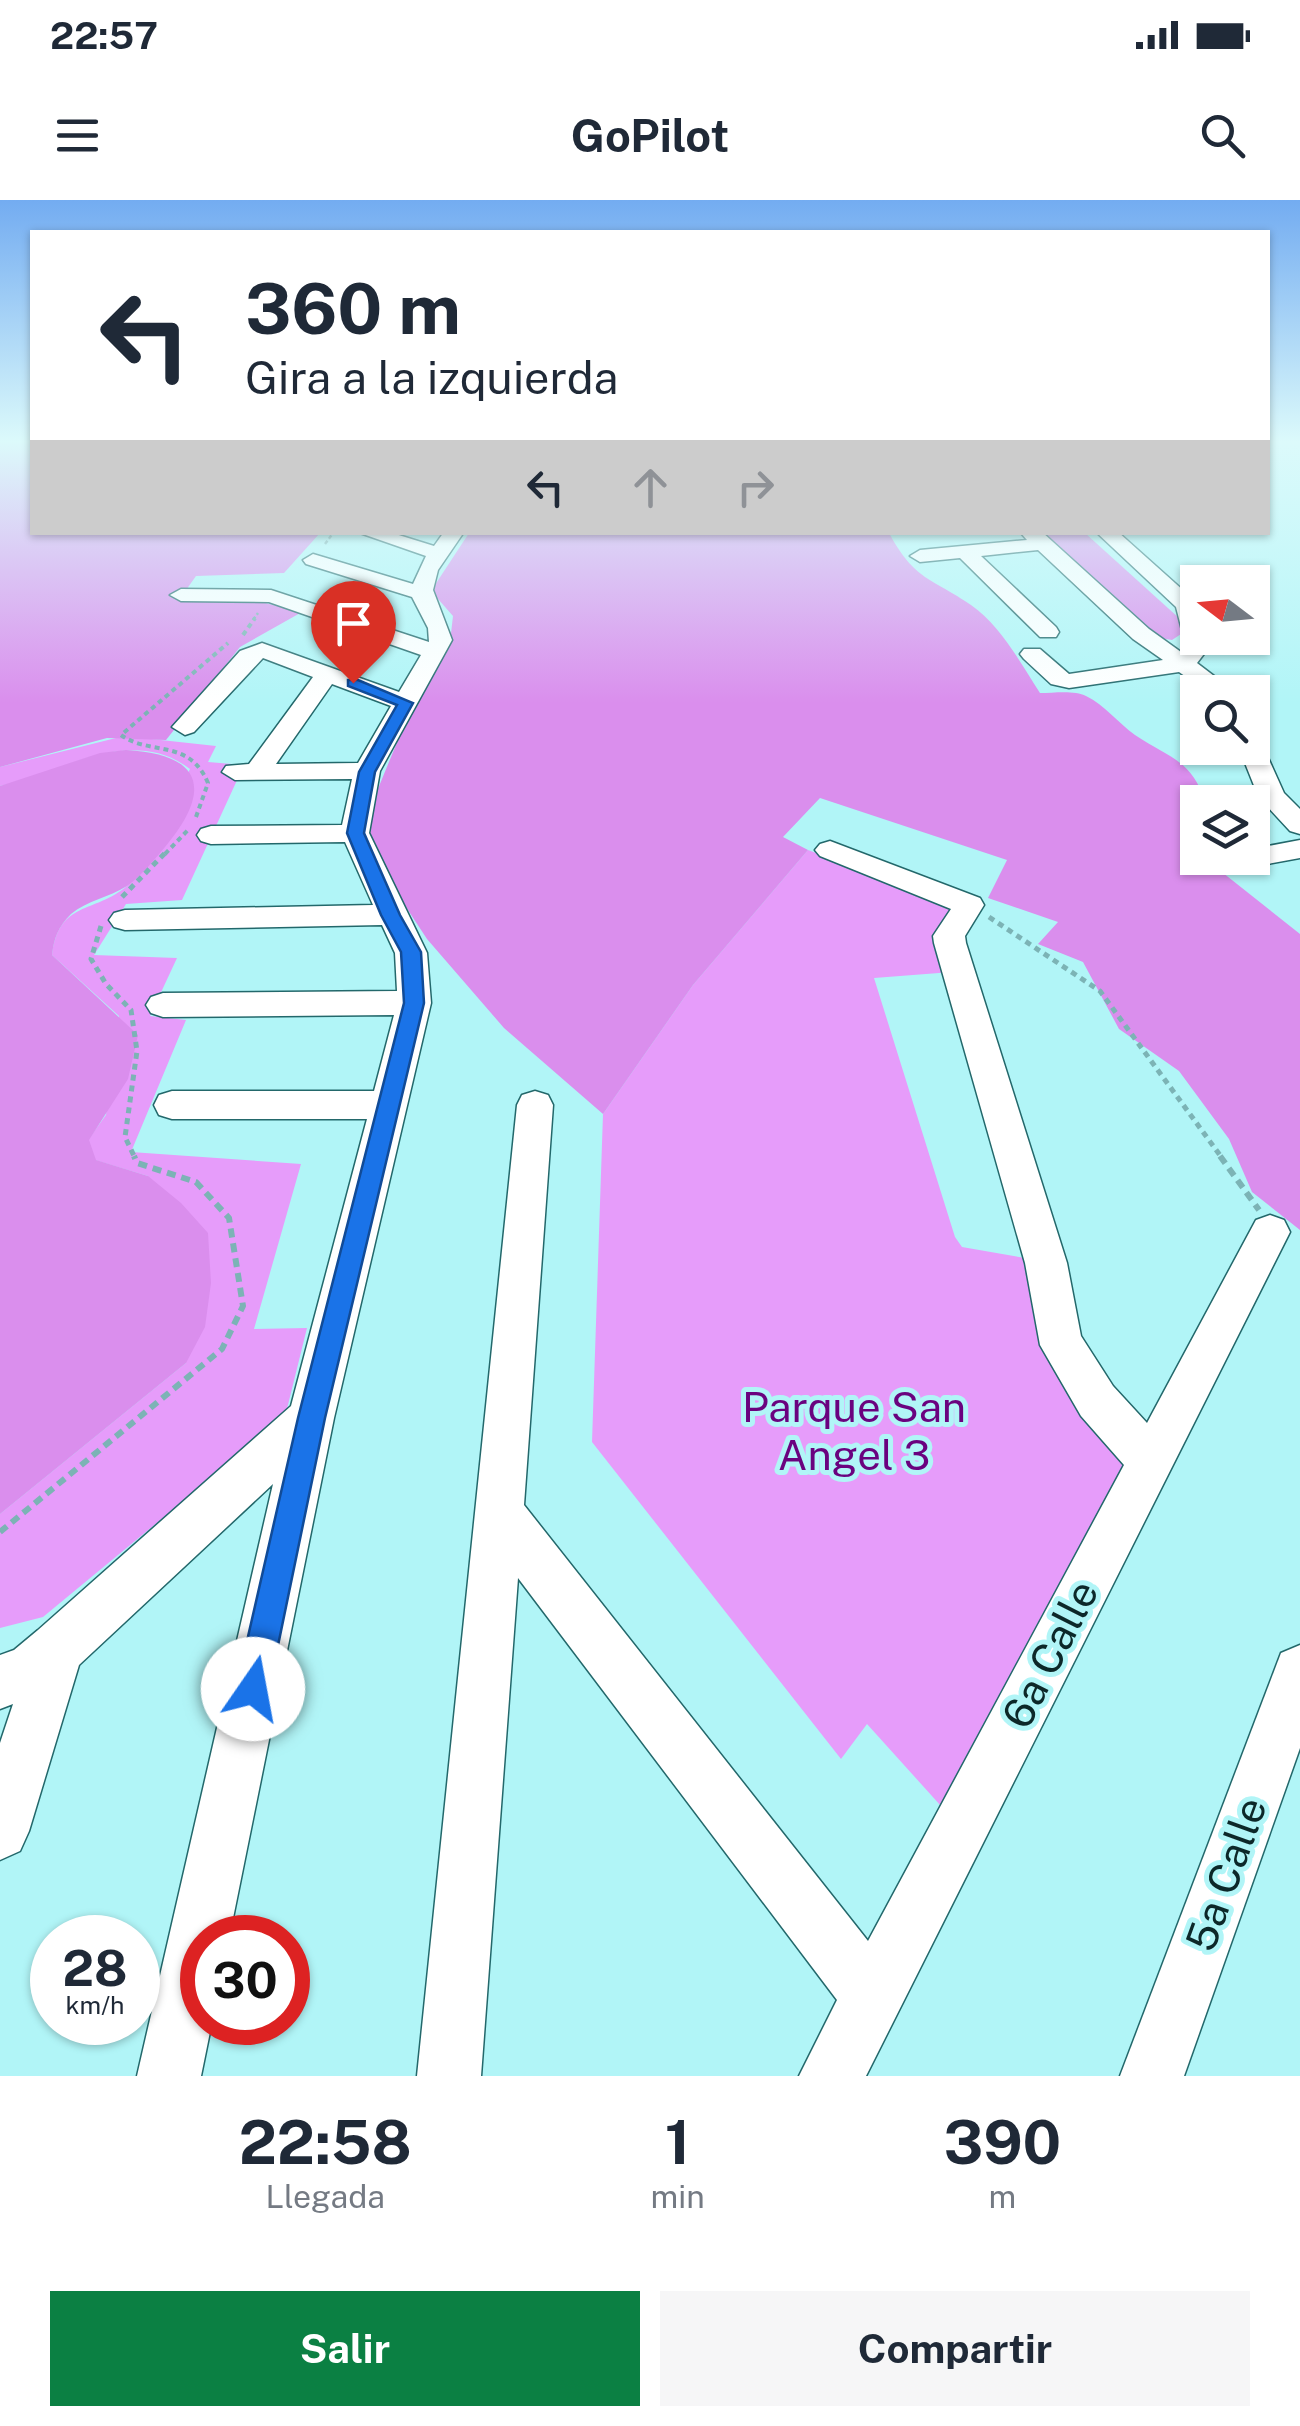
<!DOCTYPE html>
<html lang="es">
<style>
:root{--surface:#fff;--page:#f6f6f7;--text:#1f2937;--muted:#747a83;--accent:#0b8043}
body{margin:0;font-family:"Public Sans",sans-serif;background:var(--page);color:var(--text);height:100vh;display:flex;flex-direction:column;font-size:38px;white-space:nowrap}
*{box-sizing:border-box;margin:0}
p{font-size:32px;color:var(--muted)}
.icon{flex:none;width:55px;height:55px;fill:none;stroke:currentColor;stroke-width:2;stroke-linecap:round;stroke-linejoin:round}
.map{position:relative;height:1876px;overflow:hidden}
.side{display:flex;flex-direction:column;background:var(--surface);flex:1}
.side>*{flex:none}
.banner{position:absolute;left:30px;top:30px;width:1240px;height:305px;border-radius:0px;box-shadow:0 2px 8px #0004;background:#fff;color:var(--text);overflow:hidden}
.needle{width:65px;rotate:286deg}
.tools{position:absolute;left:1180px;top:365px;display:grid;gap:20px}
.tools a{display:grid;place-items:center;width:90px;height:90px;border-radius:0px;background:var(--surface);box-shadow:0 2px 8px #0004;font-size:50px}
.speed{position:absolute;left:30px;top:1715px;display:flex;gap:20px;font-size:50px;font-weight:700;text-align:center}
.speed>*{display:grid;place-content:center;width:130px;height:130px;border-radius:50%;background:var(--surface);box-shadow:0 2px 8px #0004;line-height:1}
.speed small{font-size:25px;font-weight:400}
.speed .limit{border:15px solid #d22;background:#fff;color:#111}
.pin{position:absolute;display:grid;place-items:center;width:85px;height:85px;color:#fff;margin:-102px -42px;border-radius:50% 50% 50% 0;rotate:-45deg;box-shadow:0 0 10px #0007}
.pin .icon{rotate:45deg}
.me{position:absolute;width:110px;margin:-55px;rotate:12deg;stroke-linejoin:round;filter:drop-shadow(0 0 8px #0008)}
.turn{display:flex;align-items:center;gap:35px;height:210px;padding:0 50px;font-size:45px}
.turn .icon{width:130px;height:130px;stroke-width:2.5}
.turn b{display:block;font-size:70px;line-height:85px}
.lanes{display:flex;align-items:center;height:95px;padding:0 50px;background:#0003;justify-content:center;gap:50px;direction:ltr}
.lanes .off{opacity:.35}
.eta{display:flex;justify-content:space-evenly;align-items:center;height:170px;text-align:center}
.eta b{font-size:60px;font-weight:700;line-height:70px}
.action{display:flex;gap:20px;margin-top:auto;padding:20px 50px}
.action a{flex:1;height:115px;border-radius:0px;background:var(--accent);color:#fff;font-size:40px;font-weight:700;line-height:115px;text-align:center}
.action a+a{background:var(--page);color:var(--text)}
.status{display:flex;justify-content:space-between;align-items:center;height:70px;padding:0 50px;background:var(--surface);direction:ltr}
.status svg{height:28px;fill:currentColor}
header{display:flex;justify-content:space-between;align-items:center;height:130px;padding:0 50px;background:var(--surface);font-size:45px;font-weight:700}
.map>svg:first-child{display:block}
.green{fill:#e69cfa}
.forest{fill:#da8eed}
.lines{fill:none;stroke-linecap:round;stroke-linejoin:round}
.minor-casing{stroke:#23686b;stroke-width:3}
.path-far3{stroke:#7cb3b5;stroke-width:2.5;stroke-dasharray:4 2.5;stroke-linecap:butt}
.path-far2{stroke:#7cb3b5;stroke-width:4;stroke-dasharray:5 4;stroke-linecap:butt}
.path-far1{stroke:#7cb3b5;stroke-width:5;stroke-dasharray:6 5;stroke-linecap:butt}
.path{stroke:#7cb3b5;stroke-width:6;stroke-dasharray:9 6;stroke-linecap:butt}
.minor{fill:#fff;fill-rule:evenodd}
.route{fill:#1a73e8;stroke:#114b97;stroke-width:2.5}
.labels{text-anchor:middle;stroke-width:10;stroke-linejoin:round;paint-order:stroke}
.near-park-label{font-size:42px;fill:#6a027f;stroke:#b1f5f7}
.near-street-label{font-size:42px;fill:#0c2829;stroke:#b1f5f7}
</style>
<div class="status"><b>22:57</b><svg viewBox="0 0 49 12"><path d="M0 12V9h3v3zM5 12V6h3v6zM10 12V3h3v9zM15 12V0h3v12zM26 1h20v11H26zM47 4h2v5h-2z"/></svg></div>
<header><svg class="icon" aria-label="menu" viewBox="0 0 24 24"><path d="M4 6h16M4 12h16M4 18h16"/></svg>GoPilot<svg class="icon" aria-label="search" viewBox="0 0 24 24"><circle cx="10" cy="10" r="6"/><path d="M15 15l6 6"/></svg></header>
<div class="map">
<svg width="1300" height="1876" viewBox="0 0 1300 1876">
<rect width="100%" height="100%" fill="#b1f5f7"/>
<g class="green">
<path d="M124 536 216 546 208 562 244 565 182 700 126 704 94 755 177 758 150 816 186 820 131 952 301 964 254 1129 307 1128 285 1217 43 1417 0 1428V1314L186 1163 148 976 95 960 88 940 106 915 119 816 52 755C59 700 94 714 127 686 140 674 179 590 190 569 130 524 62 573 0 586V567Z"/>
<path d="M808 650 958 707 952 772 874 778 955 1037 962 1047 1031 1059 1129 1267 941 1606 867 1524 841 1559 592 1242 603 914 693 785Z"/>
</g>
<g class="forest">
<path d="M0 240H32V332L320 333 284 373 196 376 179 400 261 402 302 412 240 447 166 540 107 538 0 567Z"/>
<path d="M469 333H889C915 381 932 378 971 405 1001 426 1021 464 1040 493 1054 493 1075 490 1086 496 1105 505 1118 523 1135 535 1167 557 1192 559 1205 602H1198V658H1211L1213 665 1300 734V1030L1252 992 1229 939 1179 871 1119 829 1083 762 1038 744 1058 722 988 698 1007 660 820 598 783 637 808 650 693 785 603 914 504 828 427 739 381 669 367 634 375 596 398 540 450 442 453 416 431 391Z"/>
<path d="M1024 333H1085L1190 428 1172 440 1143 435Z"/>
<path d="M126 550C203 554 213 590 165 647 154 660 141 676 127 686 110 697 86 701 71 714 58 727 54 738 52 755L138 835 128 879 89 940 96 960 148 976 181 1003 208 1033 211 1083 205 1127 186 1163 0 1314V586L100 553Z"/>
</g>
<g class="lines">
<defs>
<g id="minor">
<path d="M357 332H389L434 346 444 332H464L438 370 433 390 452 440 380 571 369 633 427 753 431 803 334 1218 229 1738H202V1822H212L201 1876H137L273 1284 79 1465 29 1631 20 1651 0 1660V1543L13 1504 0 1509V1455L14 1450 38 1430 291 1206 367 919H172L159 915 154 905 159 895 172 891H374L394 815 163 817 151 813 146 805 151 797 163 793 397 791 395 753 382 725 125 730 114 727 109 720 114 713 125 710 373 705 345 642 211 644 201 641 197 635 201 629 211 626 342 625 352 579 235 580 222 572 226 566 249 564 313 477 263 458 194 532 185 535 172 527 240 451 262 443 399 492 421 455 269 402 181 401 170 395 181 389 271 390 429 442 428 428 412 397 306 364 303 360 313 354 413 384 426 356ZM332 484 391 506 358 563 276 564Z"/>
<path d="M1020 332H1042L1149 429 1181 452 1186 446 1176 407 1096 332H1118L1194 400 1198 407V438H1207L1210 446 1197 463 1235 492H1208L1179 472 1069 488 1051 484 1024 459 1020 454 1024 449H1040L1069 474 1163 460 1133 439 1038 350 981 356 1056 427 1059 432 1056 437H1040L960 358 920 362 910 356 920 350 1027 340Z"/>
<path d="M1252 540 1261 542 1284 593 1300 609V634L1290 631 1265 604 1215 602 1208 596 1222 588H1255L1239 548H1252Z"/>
<path d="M1300 640V658L1241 669 1231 666 1226 660 1252 658V649Z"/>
<path d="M830 641 980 698 984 705 965 736 966 743 1067 1063 1081 1136 1113 1186 1147 1223 1256 1020 1270 1015 1284 1020 1290 1032 866 1876H799L837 1800 518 1378 481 1876H417L517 905 522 895 535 891 548 895 553 905 524 1305 868 1741 1124 1265 1081 1216 1040 1145 1025 1063 934 743 933 736 951 709 820 656 815 650 820 644Z"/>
<path d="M1300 1445V1548L1184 1876H1120L1281 1453Z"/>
</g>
</defs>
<use href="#minor" class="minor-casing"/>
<g class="path-far3">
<path d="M325 344 334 332"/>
<path d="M253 420 258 413"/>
</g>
<g class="path-far2">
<path d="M243 435 255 418"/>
<path d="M196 617 208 583C189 538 150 556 121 535L228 443"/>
<path d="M165 654 188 630"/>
</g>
<g class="path-far1">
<path d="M122 697 167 651"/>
<path d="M989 717 1100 791 1222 958"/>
<path d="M101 726 91 759 106 784 131 810 137 851 125 937 135 958"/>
</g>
<g class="path">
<path d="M1220 956 1259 1010"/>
<path d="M0 1332 222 1149 243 1106 229 1018 196 982 137 963 134 956"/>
</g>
<use href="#minor" class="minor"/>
</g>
<linearGradient id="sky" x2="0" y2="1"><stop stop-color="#73acf1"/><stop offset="0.48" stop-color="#dcfafb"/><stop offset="1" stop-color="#dcfafb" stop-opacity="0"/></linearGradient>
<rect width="1300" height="503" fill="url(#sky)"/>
<path class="route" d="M348 480H358L413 503 375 572 364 633 400 715 421 752 424 803 325 1218 269 1489 264 1500 253 1505 241 1500 236 1489 298 1218 404 803 401 752 381 715 347 633 359 572 397 505 348 486Z"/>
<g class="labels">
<g class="near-park-label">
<text x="854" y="1222">Parque San<tspan x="854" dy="48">Angel 3</tspan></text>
</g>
<g class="near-street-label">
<text transform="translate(1050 1454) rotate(-63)" y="15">6a Calle</text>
<text transform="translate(1226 1674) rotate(-70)" y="15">5a Calle</text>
</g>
</g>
</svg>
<div class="tools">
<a><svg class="needle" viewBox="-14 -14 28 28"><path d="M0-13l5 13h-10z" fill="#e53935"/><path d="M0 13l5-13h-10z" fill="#747a83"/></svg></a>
<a><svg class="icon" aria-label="search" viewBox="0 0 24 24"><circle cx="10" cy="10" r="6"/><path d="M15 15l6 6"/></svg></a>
<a><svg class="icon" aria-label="layers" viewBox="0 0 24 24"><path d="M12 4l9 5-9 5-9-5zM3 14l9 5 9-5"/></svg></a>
</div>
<div class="speed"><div>28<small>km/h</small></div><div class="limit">30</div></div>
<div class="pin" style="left:353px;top:483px;background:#d93025"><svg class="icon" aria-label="arrive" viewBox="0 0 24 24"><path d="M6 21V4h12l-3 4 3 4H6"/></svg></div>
<svg class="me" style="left:253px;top:1489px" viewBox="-20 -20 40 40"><circle r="19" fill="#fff"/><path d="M0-13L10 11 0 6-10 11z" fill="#1a73e8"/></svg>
<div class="banner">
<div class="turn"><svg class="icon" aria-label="left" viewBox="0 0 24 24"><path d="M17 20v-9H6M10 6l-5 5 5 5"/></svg><div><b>360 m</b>Gira a la izquierda</div></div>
<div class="lanes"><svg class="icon" aria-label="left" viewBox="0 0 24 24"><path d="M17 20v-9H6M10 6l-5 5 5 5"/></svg><svg class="icon off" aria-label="ahead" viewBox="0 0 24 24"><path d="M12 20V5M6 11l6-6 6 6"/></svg><svg class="icon off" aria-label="right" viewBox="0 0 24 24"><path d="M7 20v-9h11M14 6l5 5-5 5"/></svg></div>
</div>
</div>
<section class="side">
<div class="eta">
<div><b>22:58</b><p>Llegada</p></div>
<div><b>1</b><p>min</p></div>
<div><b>390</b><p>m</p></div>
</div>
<div class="action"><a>Salir</a><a>Compartir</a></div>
</section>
